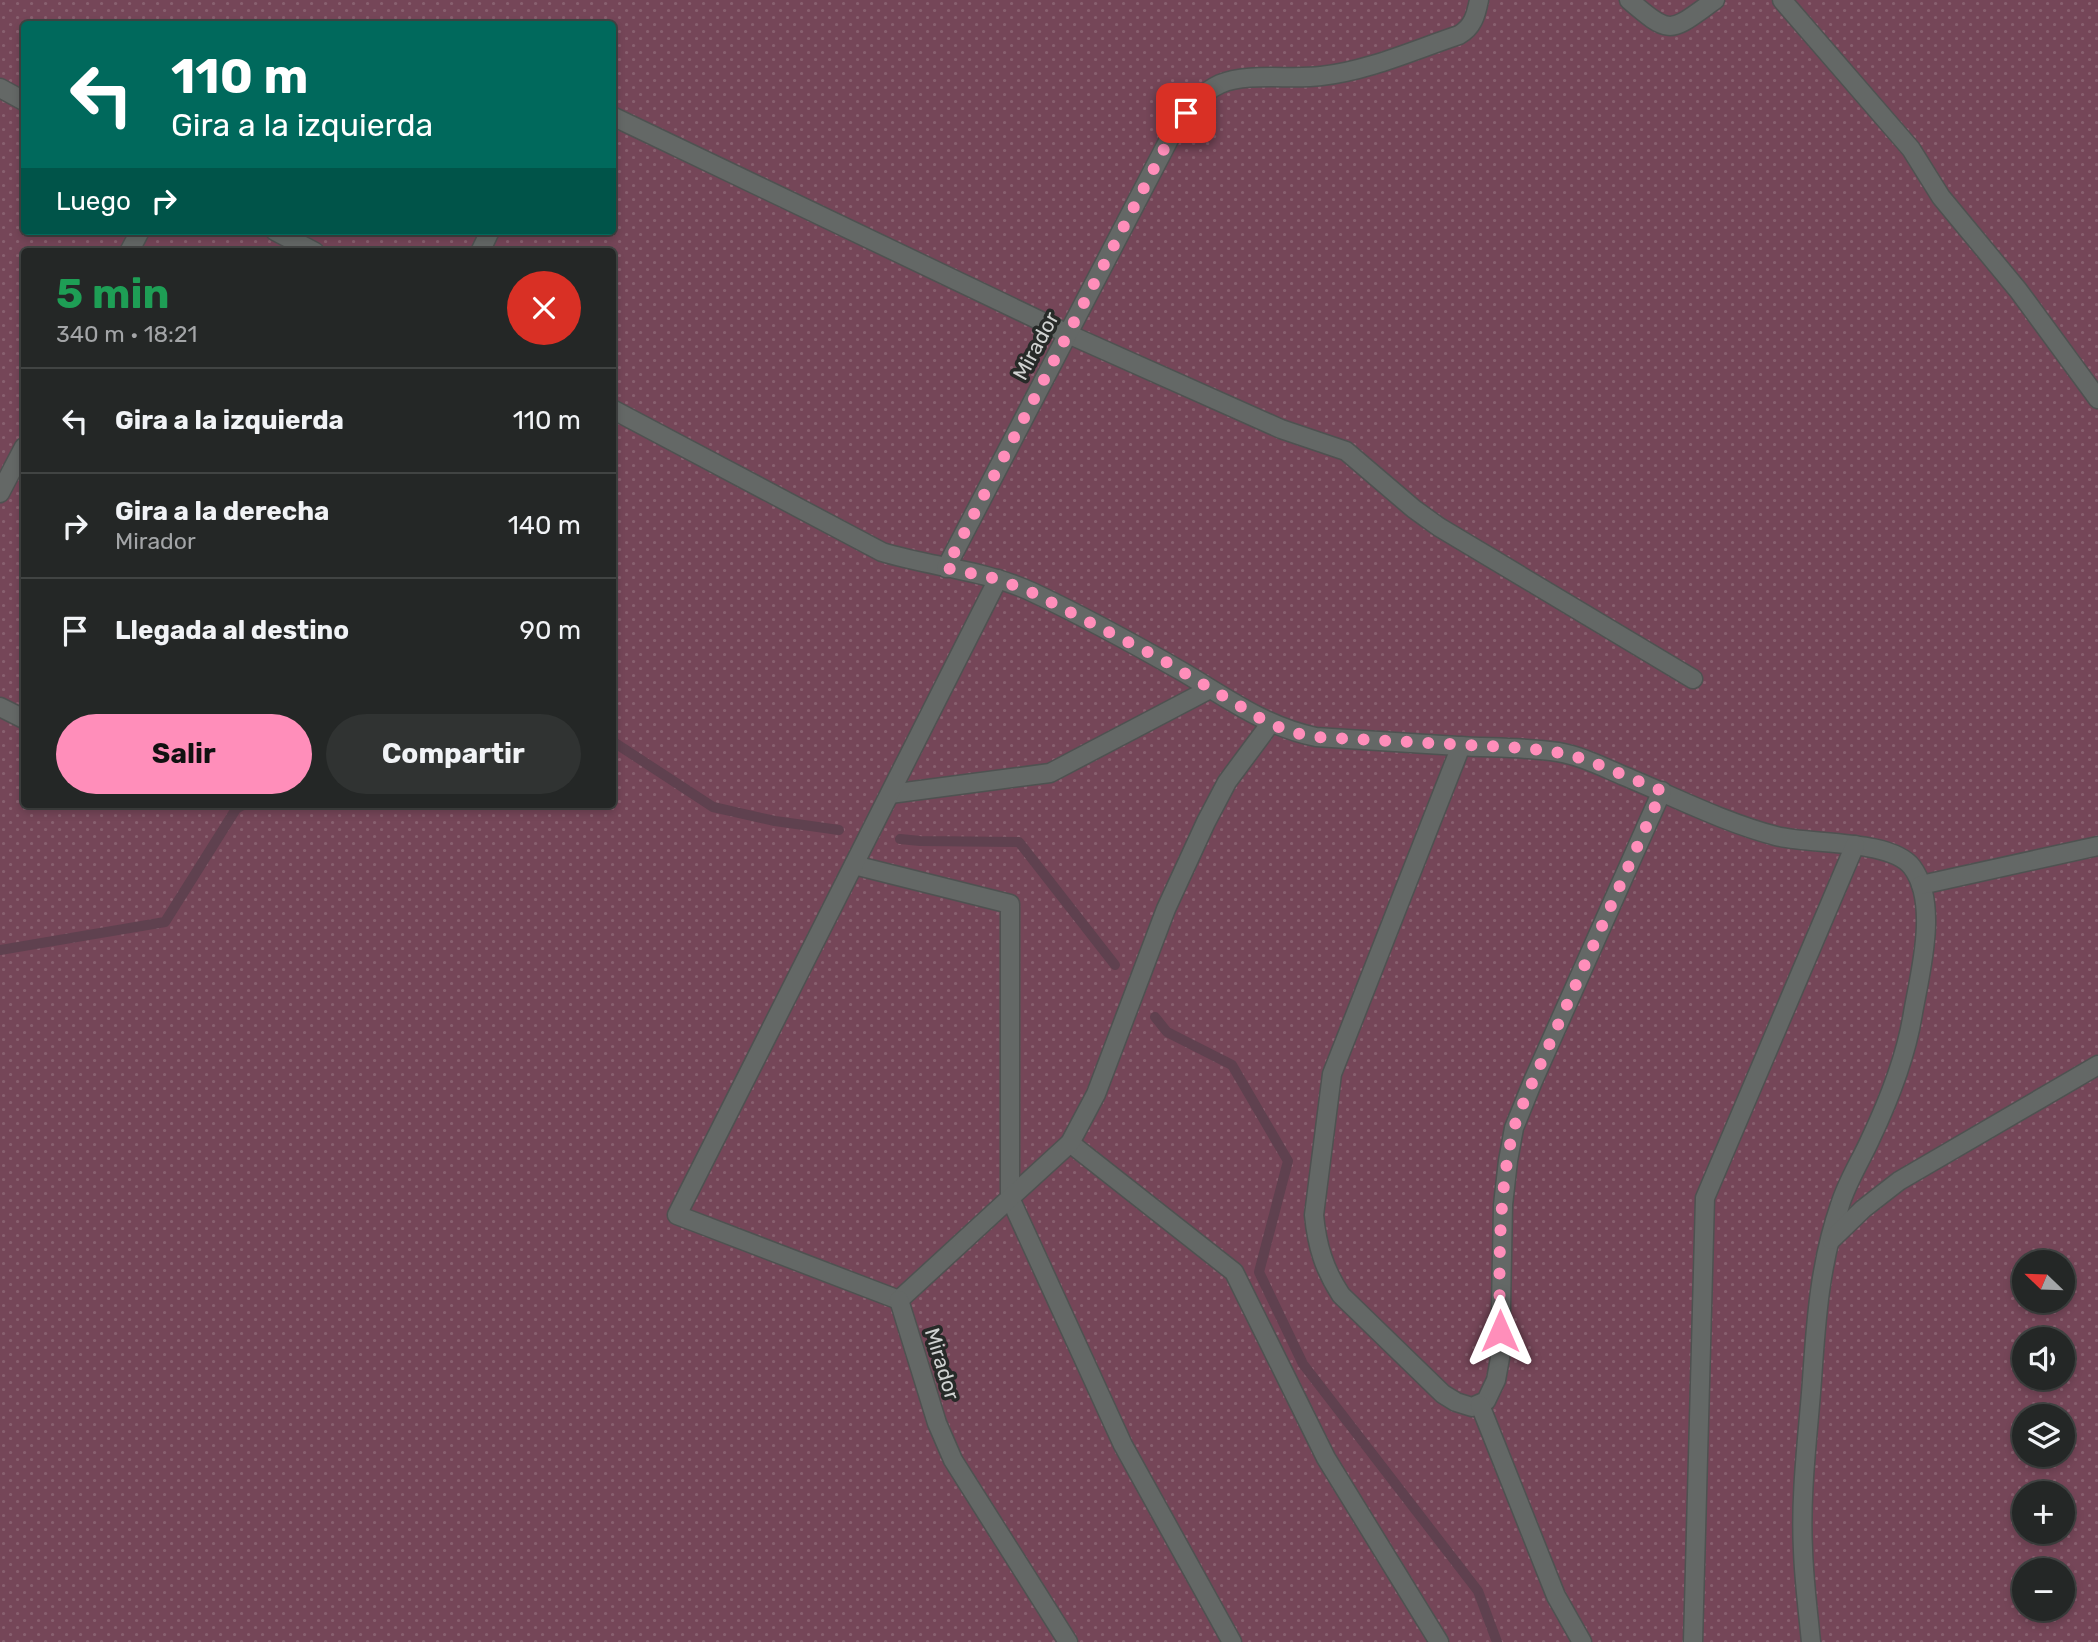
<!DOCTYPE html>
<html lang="es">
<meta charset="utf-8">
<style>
:root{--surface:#242726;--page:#303332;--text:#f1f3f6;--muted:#a3a5a7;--line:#414443;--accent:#ff8eba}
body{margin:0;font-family:Rubik,sans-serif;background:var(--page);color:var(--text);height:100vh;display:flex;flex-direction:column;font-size:26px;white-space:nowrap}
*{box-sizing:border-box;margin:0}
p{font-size:23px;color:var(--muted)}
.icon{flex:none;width:38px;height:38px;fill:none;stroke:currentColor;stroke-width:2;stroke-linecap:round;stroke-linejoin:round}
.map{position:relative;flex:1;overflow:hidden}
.sheet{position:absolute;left:21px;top:248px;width:595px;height:560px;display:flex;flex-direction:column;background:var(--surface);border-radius:7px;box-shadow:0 4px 10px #0003,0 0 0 2px var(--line)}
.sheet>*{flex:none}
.hud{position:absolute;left:21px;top:21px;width:595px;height:214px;border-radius:7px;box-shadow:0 4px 10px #0003,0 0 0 2px var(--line);background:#00695c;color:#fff;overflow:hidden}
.needle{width:46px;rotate:293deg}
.controls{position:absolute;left:2012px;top:1250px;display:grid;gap:14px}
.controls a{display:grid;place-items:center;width:63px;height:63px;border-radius:50%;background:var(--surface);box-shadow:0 4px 10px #0003,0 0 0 2px var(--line);font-size:35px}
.pin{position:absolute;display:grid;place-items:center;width:60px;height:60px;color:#fff;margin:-30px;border-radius:14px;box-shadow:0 4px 10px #0006}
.me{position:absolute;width:77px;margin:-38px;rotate:0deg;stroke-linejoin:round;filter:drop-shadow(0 0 5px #0008)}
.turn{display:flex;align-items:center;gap:24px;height:147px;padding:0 35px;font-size:32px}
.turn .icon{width:91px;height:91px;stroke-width:2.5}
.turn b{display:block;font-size:49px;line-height:60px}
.then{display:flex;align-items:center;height:66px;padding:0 35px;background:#0003;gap:14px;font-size:26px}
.round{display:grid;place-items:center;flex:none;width:74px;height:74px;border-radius:37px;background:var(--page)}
.head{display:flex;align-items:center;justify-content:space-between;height:119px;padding:0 35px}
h1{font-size:42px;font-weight:700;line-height:52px;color:#1e9e55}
.button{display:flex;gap:14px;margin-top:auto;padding:14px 35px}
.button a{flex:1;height:80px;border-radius:42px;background:var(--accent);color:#111;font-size:28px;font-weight:700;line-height:80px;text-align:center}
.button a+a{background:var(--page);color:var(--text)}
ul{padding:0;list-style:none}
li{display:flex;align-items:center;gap:21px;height:105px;padding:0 35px;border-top:2px solid var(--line)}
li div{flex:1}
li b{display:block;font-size:26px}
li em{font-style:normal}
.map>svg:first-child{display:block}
.park{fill:url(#park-dots);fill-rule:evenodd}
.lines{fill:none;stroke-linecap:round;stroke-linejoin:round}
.stream{stroke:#5f414f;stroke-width:10}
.minor-casing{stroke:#4f5251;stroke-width:21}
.minor{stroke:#646866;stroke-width:18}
.route{stroke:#ff8eba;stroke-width:12;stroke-dasharray:0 21.6}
.labels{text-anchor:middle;stroke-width:7;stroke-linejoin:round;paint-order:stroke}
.street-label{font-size:21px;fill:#d0d2d1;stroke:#272a28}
</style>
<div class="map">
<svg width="2098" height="1642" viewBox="0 0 2098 1642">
<defs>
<pattern id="park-dots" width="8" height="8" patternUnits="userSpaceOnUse" patternTransform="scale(1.75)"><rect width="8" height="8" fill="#754658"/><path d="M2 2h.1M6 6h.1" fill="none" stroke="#88606f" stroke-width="1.8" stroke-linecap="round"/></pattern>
</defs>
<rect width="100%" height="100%" fill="#303432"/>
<path class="park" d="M0 0H2098V1642H0ZM24 24H612V231H24ZM24 252H612V805H24ZM2025 1262H2063V1300H2025ZM2025 1339H2063V1377H2025ZM2025 1416H2063V1454H2025ZM2025 1493H2063V1531H2025ZM2025 1570H2063V1608H2025Z"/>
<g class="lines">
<g class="stream">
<path d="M612 741 713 807 775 821 839 830"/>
<path d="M900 839 920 841 1019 842 1115 965"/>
<path d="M0 950 165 922 236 809 243 805"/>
<path d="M1155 1017 1167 1032 1232 1065 1288 1161 1259 1272 1303 1364 1478 1591 1497 1642"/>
</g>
<defs>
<g id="minor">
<path d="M1629 0C1672 37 1670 32 1715 0"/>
<path d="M1782 0 1911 149 1941 197 2018 290 2098 399"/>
<path d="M0 88 24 101"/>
<path d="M612 116 1068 334 1281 429 1346 451 1414 509 1439 527 1693 679"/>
<path d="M275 231 315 252"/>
<path d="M129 252 140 231"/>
<path d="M480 252 490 231"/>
<path d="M612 409 882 552C931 567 985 570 1032 592 1083 616 1134 644 1183 672 1227 698 1266 727 1316 737 1364 740 1411 743 1458 746 1491 748 1525 747 1558 752 1581 756 1603 767 1624 776 1675 797 1723 822 1776 836 1810 845 1891 839 1912 867 1939 903 1920 973 1913 1013 1906 1058 1889 1100 1870 1140 1860 1162 1847 1182 1840 1205 1820 1262 1816 1320 1812 1380 1808 1436 1800 1493 1803 1550 1804 1581 1808 1611 1811 1642"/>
<path d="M0 493 24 447"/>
<path d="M946 568 1175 128C1188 110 1200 93 1220 84 1248 72 1291 80 1321 76 1368 71 1414 50 1459 35 1473 27 1476 15 1479 0"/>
<path d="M0 707 24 719"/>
<path d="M1461 746 1332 1074 1314 1215C1317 1246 1324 1269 1341 1295L1443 1394 1456 1402 1472 1407 1486 1401 1496 1380 1500 1358 1503 1205 1508 1161 1514 1128 1533 1081 1662 791"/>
<path d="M890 794 1050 773 1210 689"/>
<path d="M854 865 1010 904V1198L1123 1445 1232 1642"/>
<path d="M1921 885 2098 846"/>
<path d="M1070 1143 1234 1272 1326 1458 1439 1642"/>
<path d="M1831 1240 1863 1209 1899 1181 2098 1065"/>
<path d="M899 1300 677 1215 998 579"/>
<path d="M899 1300 1070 1143 1096 1094 1166 909 1206 822 1227 782 1270 724"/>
<path d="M899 1300 937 1423 953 1460 1068 1642"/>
<path d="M1480 1405 1556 1596 1582 1642"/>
<path d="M1693 1642 1705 1198 1855 845"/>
</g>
</defs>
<use href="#minor" class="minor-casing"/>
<use href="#minor" class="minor"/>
</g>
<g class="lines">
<path class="route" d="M1186 113 1175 128 946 568 998 579 1031 592 1161 659 1270 724 1295 733 1316 737 1524 748 1562 753 1587 760 1662 791 1533 1081C1526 1097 1518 1114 1513 1131 1498 1196 1499 1266 1500 1331"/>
</g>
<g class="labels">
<g class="street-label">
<text transform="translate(1036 346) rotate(-62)" y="7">Mirador</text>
<text transform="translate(942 1364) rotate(73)" y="7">Mirador</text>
</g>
</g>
</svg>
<div class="controls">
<a><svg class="needle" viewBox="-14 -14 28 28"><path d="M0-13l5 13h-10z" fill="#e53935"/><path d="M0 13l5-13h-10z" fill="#a3a5a7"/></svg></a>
<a><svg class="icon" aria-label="sound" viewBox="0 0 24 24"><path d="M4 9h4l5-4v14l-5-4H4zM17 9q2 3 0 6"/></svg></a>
<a><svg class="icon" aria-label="layers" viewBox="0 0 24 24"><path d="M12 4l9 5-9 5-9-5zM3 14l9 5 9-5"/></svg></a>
<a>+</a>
<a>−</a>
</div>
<div class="pin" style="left:1186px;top:113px;background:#d93025"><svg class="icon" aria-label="arrive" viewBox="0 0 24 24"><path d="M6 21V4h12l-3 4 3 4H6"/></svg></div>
<svg class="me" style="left:1500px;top:1331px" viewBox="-20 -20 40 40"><path d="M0-17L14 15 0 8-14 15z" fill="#ff8eba" stroke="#fff" stroke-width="4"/></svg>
<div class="hud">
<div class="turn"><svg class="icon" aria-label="left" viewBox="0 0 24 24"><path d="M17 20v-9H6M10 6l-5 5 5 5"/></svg><div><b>110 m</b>Gira a la izquierda</div></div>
<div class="then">Luego<svg class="icon" aria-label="right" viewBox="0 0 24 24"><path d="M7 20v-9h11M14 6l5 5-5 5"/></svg></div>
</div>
<section class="sheet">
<div class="head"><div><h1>5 min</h1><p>340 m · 18:21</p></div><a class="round" style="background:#d93025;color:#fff"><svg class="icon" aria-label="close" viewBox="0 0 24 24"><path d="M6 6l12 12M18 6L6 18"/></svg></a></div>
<ul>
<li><svg class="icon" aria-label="left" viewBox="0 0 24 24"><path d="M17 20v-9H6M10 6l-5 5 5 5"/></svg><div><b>Gira a la izquierda</b></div><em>110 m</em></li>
<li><svg class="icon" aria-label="right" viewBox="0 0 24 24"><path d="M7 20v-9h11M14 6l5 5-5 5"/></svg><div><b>Gira a la derecha</b><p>Mirador</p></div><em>140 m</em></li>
<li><svg class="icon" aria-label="arrive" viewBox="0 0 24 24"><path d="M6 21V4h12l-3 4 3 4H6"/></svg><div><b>Llegada al destino</b></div><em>90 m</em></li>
</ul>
<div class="button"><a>Salir</a><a>Compartir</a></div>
</section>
</div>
